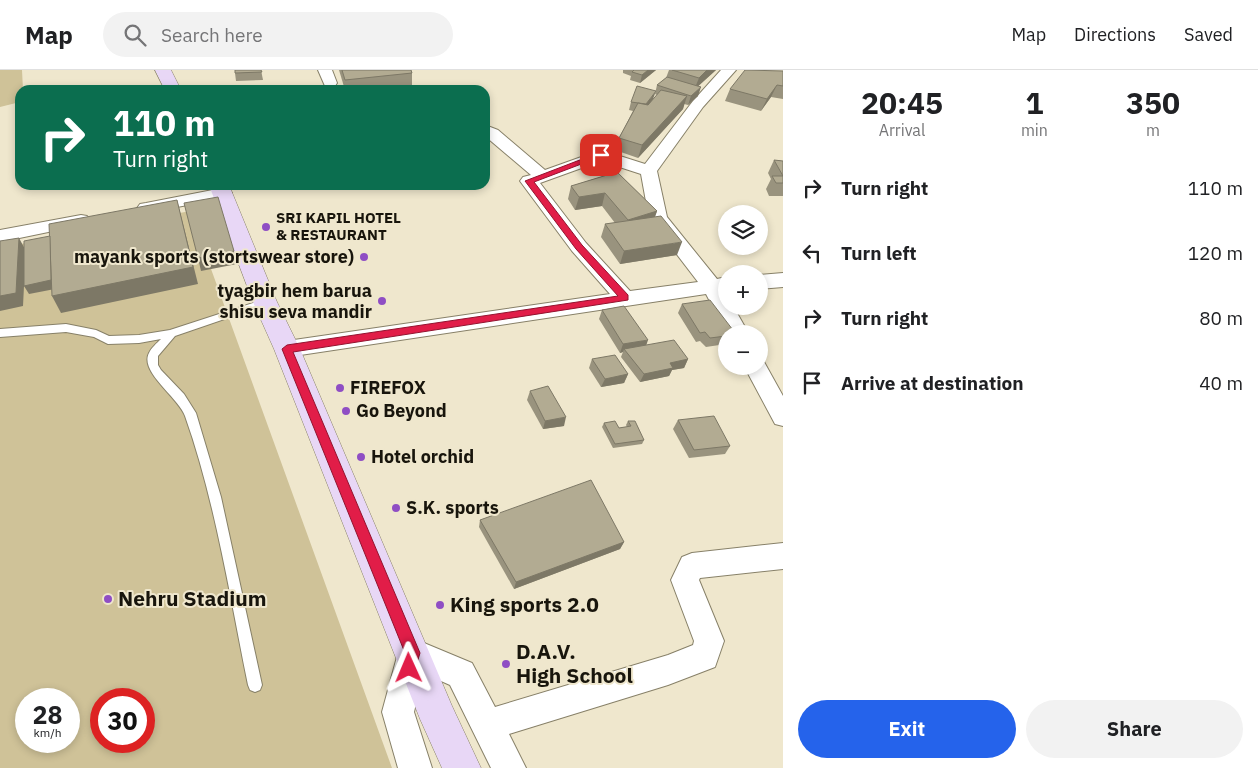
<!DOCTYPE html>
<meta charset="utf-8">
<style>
:root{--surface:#fff;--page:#f2f2f2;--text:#202124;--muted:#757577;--line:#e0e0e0;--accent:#2563eb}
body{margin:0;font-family:"IBM Plex Sans",sans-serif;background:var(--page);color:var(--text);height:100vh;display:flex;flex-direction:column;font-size:19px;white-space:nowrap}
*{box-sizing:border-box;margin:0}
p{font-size:16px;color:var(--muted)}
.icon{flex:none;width:28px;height:28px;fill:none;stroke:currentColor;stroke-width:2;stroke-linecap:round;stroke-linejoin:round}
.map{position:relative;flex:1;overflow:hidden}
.sheet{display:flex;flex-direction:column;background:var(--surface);width:475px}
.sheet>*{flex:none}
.banner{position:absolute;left:15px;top:15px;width:475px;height:105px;border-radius:15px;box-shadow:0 2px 8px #0003;background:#0b6e4f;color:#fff;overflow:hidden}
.controls{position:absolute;left:718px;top:135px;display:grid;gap:10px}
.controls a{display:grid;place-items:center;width:50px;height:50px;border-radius:50%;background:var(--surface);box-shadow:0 2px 8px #0003;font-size:25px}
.speed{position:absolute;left:15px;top:618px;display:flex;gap:10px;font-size:25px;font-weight:700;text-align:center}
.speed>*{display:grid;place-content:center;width:65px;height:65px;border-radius:50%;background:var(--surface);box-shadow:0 2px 8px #0003;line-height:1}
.speed small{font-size:12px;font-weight:400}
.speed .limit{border:8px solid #d22;background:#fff;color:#111}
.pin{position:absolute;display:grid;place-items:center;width:42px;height:42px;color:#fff;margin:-21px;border-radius:10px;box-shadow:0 2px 8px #0006}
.me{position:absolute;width:55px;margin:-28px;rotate:359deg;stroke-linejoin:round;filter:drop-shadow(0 0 4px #0008)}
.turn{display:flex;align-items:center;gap:18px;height:105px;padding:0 15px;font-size:22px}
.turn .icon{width:65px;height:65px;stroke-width:2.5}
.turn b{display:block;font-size:35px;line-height:42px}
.eta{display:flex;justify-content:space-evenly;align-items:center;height:85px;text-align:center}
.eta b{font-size:30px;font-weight:800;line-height:35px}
.action{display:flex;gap:10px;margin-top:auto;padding:10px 15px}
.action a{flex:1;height:58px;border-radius:30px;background:var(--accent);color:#fff;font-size:20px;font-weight:800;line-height:58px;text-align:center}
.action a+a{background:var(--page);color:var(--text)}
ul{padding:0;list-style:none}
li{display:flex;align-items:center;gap:15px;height:65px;padding:0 15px}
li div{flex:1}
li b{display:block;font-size:19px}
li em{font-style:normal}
header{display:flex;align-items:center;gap:30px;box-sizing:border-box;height:70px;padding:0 25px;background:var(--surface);border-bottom:1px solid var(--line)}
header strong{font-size:24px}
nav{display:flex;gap:28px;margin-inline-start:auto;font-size:18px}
.search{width:350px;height:45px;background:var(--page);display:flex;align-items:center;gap:12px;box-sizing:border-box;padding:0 18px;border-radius:28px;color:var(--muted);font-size:19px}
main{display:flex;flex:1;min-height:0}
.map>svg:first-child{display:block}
.green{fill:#cfc298;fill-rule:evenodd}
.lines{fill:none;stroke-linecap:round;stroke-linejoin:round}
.lane-casing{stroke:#878068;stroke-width:2}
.street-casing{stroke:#878068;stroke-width:2}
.secondary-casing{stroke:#878068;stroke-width:1}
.lane{fill:#fff;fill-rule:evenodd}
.street{fill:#fff;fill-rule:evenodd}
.secondary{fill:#e8d7f6;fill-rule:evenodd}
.wall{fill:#99937e}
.shaded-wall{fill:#7d7866}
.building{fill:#b2ab92;stroke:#7d7866}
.route{fill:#e11d48;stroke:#92132f}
.poi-dot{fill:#8f4ec4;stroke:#efe7cd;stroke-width:2}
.labels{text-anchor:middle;stroke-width:4;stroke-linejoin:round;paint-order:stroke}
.far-poi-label{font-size:15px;font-weight:bold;fill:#18150c;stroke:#efe7cd;text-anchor:start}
.poi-label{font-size:18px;font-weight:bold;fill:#18150c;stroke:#efe7cd;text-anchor:start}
.near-poi-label{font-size:21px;font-weight:bold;fill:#18150c;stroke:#efe7cd;text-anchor:start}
</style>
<header>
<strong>Map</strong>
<div class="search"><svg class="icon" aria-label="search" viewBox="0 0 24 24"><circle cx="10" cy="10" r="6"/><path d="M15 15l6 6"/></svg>Search here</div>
<nav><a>Map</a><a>Directions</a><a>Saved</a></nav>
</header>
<main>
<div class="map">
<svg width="783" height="698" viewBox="0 0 783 698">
<rect width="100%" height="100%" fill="#efe7cd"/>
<g class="green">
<path d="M0 0H22L23 20H20V32L0 37Z"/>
<path d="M190 141 392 698H0V178ZM26 629H69V671H26ZM101 629H144V671H101Z"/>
</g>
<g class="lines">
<defs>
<path id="lane" d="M265 229 270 232 268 234 175 266 158 286V295L161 300 184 324 196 343 221 427 262 615 260 620 255 622 250 620 248 615C230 527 215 430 185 346 179 328 139 302 149 283 151 278 157 273 161 269L139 273 108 274 94 267 66 262 0 267V259L66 254 96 260 109 266 139 265 170 260Z"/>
<g id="street">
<path d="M318 0H332L337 13 335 16H325Z"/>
<path d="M721 0H736L703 37 657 101 667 147 717 209 726 207V221H724L726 236H733L749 264H727L706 224 287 287 279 285 276 279 279 273 287 271 610 224 572 181 520 111 523 107 531 105 485 66V55L498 60 545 100 601 80 645 94 693 31ZM601 91 641 104 649 148 698 212 630 221 586 173 540 113Z"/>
<path d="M223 118 229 119 232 123 229 127 146 143 140 142 137 138 140 134 146 133Z"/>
<path d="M81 145 87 146 90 150 87 154 0 172V160Z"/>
<path d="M783 203V217L759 219V205Z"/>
<path d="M759 289 763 290 783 326V356L775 354 744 296H759Z"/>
<path d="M783 473V499L700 508 699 510 724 571 715 597 668 615 509 664 526 698H491L450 615 423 603 414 642 432 698H398L382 642 401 572 412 568 472 593 495 637 668 585 693 575 694 571 671 510 682 487 692 483Z"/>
</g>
<g id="secondary">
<path d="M155 0H171L181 20H165Z"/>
<path d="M209 115H229L277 232 300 279 452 636 481 698H442L420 649 274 279 253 232Z"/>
</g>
</defs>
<use href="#lane" class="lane-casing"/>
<use href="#street" class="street-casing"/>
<use href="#secondary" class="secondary-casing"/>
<use href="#lane" class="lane"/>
<use href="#street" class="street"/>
<use href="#secondary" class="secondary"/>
</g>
<g class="wall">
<path d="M261 0 263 10 236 11 235 3Z"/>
<path d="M339 0H411L412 3V15L364 20H345Z"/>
<path d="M623 0H656L640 13 630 10 631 6 623 3Z"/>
<path d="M669 0H716L698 16V26L688 35 684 34 683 39 638 88 615 80 619 68 633 41 629 40 631 32 653 29 657 25 655 24 657 15 666 8Z"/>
<path d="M783 1V29L771 27 761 41 725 31 730 19Z"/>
<path d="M774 90 783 91V126H769L766 119 771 109 768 103Z"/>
<path d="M617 102 657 141 655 147 677 185 620 194 601 167 605 154 615 153 602 136 575 140 568 129 571 116Z"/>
<path d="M682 234 726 264V274L706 277 700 271 696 272 678 243Z"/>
<path d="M602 240 646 275 688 289 684 298 672 300 669 306 640 312 621 287 623 282 620 283 599 249Z"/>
<path d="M592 289 628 304 624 313 601 317 589 298Z"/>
<path d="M530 321 564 356 543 359 527 330Z"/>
<path d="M678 350 730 376 725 384 689 388 673 359Z"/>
<path d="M628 351 644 370 642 374 613 378 602 357 604 353 619 358 627 357 626 355Z"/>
<path d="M480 450 624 472 620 479 514 519 479 457Z"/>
</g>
<g class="shaded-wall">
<path d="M648 0H656L640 13 642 5Z"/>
<path d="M707 0H716L694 20 699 8Z"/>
<path d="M777 15 771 27 761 41 767 29Z"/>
<path d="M701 17 698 26 688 35 691 26Z"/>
<path d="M656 21 653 29 644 43 646 34Z"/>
<path d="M687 26 683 39 638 88 642 75Z"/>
<path d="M605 123 602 136 575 140 579 127Z"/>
<path d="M177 130 198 214 61 243 52 226Z"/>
<path d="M657 141 652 154 623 163 628 150Z"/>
<path d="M19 168 26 181 60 218 29 224 24 216 23 236 0 241V226Z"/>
<path d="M682 172 677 185 620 194 624 181Z"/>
<path d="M234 181 237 194 201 201 198 188Z"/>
<path d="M648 270 645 279H624L623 282 620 283 623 274Z"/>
<path d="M688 289 684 298 672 300 669 306 640 312 644 304 670 293Z"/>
<path d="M628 304 624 313 601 317 605 309Z"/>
<path d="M566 347 564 356 543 359 545 351Z"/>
<path d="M624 472 620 479 514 519 516 512Z"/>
</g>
<g class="building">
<path d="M235 0H261L262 2 235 3Z"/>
<path d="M342 0H411L412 3 345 10Z"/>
<path d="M634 0H648L642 5 632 2Z"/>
<path d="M672 0H707L699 8Z"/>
<path d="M745 0 783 1V16L777 15 767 29 730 19Z"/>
<path d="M667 7 701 17 691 26 657 15Z"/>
<path d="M637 16 656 21 646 34 631 32Z"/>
<path d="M661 20 687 26 642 75 619 68 638 33 648 35Z"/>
<path d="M774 90 783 91V113H776L772 106H783Z"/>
<path d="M617 102 657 141 628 150 605 123 579 127 571 116Z"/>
<path d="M218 127 234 181 198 188 184 133Z"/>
<path d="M177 130 193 197 52 226 49 154Z"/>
<path d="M661 146 682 172 624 181 605 154Z"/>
<path d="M50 166 51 210 24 216V171Z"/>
<path d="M19 168 16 223 0 226V171Z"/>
<path d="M710 230 736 264H726V266L710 268 705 262 700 263 682 234Z"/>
<path d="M624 236 648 270 623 274 602 240Z"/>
<path d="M674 270 688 289 670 293 673 298 644 304 624 279Z"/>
<path d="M615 285 628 304 605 309 592 289Z"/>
<path d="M548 316 566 347 545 351 530 321Z"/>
<path d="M714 346 730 376 694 380 678 350Z"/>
<path d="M615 351 619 358 631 356 628 351H635L644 370 615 374 604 353Z"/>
<path d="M591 410 624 472 516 512 480 450Z"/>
</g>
<path class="route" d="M598 83 605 85 534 112 582 175 628 225V230L293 282 420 583 414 603 409 605 404 603 401 598 405 583 282 279 287 275 618 226 576 179 525 111Z"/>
<g class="poi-dot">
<circle cx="266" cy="157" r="5"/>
<circle cx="364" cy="187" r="5"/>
<circle cx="382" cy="231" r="5"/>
<circle cx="340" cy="318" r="5"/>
<circle cx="346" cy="341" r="5"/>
<circle cx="361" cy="387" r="5"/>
<circle cx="396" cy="438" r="5"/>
<circle cx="108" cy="529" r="5"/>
<circle cx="440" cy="535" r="5"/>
<circle cx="506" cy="594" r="5"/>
</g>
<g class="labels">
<g class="far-poi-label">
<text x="276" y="153">SRI KAPIL HOTEL<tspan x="276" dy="17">&amp; RESTAURANT</tspan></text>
</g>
<g class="poi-label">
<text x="354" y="193" text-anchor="end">mayank sports (stortswear store)</text>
<text x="372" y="227" text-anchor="end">tyagbir hem barua<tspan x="372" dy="21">shisu seva mandir</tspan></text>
<text x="350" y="324">FIREFOX</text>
<text x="356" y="347">Go Beyond</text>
<text x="371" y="393">Hotel orchid</text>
<text x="406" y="444">S.K. sports</text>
</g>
<g class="near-poi-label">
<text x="118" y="536">Nehru Stadium</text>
<text x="450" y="542">King sports 2.0</text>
<text x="516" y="589">D.A.V.<tspan x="516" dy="24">High School</tspan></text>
</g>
</g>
</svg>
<div class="controls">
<a><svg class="icon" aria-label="layers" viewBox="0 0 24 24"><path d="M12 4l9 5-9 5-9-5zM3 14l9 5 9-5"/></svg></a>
<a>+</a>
<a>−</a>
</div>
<div class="speed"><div>28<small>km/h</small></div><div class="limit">30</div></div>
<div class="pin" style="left:601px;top:85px;background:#d93025"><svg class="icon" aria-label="arrive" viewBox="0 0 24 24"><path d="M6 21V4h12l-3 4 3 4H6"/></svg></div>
<svg class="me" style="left:409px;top:598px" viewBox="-20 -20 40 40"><path d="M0-17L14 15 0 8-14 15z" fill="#e11d48" stroke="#fff" stroke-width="4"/></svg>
<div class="banner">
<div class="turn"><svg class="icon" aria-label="right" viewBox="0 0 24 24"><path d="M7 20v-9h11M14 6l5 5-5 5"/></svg><div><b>110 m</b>Turn right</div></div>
</div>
</div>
<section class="sheet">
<div class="eta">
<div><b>20:45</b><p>Arrival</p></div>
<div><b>1</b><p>min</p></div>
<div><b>350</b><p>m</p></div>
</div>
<ul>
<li><svg class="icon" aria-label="right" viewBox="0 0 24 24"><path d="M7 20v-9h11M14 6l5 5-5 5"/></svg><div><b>Turn right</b></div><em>110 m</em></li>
<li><svg class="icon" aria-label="left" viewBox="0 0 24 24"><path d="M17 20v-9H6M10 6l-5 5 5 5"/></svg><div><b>Turn left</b></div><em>120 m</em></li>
<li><svg class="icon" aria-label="right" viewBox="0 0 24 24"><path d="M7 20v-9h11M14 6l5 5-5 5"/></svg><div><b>Turn right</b></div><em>80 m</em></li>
<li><svg class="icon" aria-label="arrive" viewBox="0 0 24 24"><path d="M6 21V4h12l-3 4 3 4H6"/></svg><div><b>Arrive at destination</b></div><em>40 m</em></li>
</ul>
<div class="action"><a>Exit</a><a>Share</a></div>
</section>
</main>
